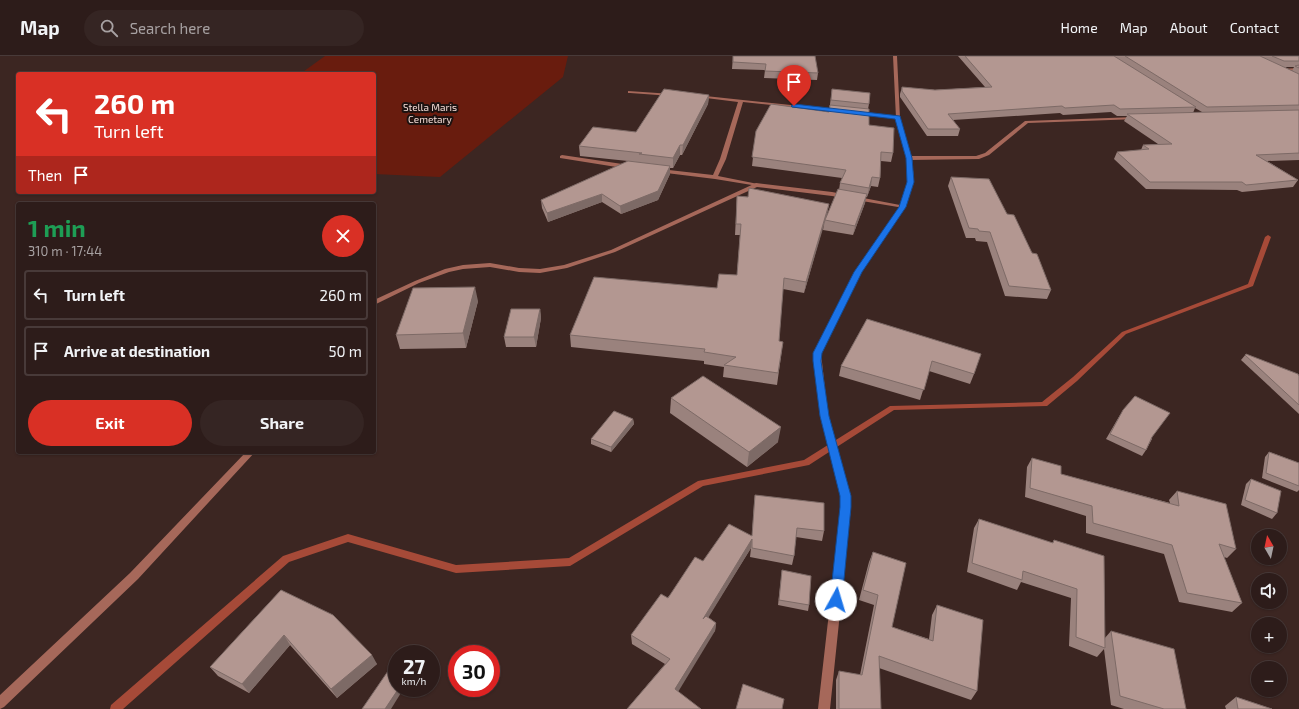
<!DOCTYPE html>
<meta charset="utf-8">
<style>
:root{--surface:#2d1c1a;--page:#352523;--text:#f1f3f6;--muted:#a7a1a2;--line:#483a39;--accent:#d93025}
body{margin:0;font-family:"Exo 2",sans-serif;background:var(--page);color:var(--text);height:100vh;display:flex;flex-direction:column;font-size:15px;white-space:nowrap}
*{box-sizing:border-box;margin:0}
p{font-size:13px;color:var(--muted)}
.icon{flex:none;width:22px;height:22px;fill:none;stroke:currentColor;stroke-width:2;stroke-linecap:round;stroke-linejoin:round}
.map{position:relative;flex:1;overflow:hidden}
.panel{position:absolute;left:16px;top:146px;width:360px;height:252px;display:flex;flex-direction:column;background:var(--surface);border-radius:4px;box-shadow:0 1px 3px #0004,0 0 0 1px var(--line)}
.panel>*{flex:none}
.guide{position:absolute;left:16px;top:16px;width:360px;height:122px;border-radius:4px;box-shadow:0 1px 3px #0004,0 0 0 1px var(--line);background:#d93025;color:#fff;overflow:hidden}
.needle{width:26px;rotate:351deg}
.fabs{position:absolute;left:1251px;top:473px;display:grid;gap:8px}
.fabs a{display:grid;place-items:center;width:36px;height:36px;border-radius:50%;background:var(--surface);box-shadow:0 1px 3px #0004,0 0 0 1px var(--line);font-size:20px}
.speed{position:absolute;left:388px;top:589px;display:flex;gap:8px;font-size:20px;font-weight:700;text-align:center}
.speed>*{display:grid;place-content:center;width:52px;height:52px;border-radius:50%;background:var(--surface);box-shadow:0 1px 3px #0004,0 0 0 1px var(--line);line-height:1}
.speed small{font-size:10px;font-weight:400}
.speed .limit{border:6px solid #d22;background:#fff;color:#111}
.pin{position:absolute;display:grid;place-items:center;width:34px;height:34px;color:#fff;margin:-41px -17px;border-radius:50% 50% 50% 0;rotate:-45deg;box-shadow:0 0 4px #0007}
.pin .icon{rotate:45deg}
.me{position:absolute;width:44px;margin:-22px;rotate:6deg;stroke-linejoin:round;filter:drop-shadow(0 0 3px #0008)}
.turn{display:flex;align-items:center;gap:14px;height:84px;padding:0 12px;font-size:18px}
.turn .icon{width:52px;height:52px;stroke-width:2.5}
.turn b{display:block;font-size:28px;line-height:34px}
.then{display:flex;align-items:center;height:38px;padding:0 12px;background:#0003;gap:8px;font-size:15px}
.round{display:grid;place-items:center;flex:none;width:42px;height:42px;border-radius:21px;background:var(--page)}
.headline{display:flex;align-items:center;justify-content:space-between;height:68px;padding:0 12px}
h1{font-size:24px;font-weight:700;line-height:30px;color:#1e9e55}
.cta{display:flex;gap:8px;margin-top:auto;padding:8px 12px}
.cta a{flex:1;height:46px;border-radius:24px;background:var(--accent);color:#fff;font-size:16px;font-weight:700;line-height:46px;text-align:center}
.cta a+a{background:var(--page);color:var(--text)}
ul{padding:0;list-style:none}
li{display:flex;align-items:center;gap:12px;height:50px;margin:0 8px 6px;padding:0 4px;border:2px solid var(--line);border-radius:4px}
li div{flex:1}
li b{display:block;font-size:15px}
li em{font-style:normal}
header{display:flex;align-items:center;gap:24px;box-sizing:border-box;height:56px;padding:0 20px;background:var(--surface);border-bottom:1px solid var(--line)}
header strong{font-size:19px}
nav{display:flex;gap:22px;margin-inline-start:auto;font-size:14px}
.search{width:280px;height:36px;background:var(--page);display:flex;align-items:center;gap:10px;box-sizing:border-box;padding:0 14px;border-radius:22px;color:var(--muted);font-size:15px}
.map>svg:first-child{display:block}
.green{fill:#691c0e}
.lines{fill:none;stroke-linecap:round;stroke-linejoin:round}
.stream{fill:#a64a38;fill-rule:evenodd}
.minor{fill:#a6685a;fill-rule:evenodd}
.tertiary{fill:#a6685a;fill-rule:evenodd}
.wall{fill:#9a827d;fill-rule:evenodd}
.shaded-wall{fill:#7d6a66}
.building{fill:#b39791;stroke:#7d6a66}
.route{fill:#1a73e8;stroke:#114b97}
.labels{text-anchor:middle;stroke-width:4;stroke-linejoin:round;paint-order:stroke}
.far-park-label{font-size:10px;fill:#f6dcd5;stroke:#1c1210}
</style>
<header>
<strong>Map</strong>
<div class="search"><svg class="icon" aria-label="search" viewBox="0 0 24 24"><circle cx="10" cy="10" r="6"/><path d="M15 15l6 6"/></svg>Search here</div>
<nav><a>Home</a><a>Map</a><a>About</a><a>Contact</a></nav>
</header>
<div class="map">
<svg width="1299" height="653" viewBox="0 0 1299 653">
<rect width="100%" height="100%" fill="#3c2622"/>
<path class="green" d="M325 0H568L563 21 440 121 374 118V18H300Z"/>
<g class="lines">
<path class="stream" d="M1268 179 1271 181 1253 230 1126 278 1077 325 1047 350 894 354 809 409 703 430 570 510 456 517 348 486 289 506 123 653H110L111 649 283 500 348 478 456 509 569 502 698 425 804 404 890 350 1042 346 1073 321 1122 276 1248 228 1265 181Z"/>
<g class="minor">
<path d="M1299 12V14L1279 15 1277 14 1279 13Z"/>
<path d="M628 35 672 38 674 39 672 40 630 37H628Z"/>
<path d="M696 39 839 54 841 55 839 56 743 46 726 103 718 120 758 128V130L715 123 658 116 657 115 660 113 713 119 720 103 738 46 698 41H696Z"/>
<path d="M857 56 898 61 900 62 898 63 859 58H857Z"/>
<path d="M1136 61 1138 62V63L1028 67 989 99 979 103 909 104 906 102 909 100H976L985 97 1025 65Z"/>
<path d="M562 99 629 109 632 111 629 113 560 102V100Z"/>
<path d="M902 149 905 151 861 216 821 297 828 360 851 440V451L830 653H818L841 451V440L820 360 813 297 855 216 900 150Z"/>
</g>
<g class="tertiary">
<path d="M893 0H897L900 62 912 102 914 126 904 152 832 140 757 131 615 196 567 212 540 217 519 216 490 211 463 213 449 216 419 227 374 249V244L415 225 445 213 463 209 490 207 519 212 540 213 564 209 611 194 756 127 832 136 900 149 908 126 906 102 896 62Z"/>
<path d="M246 396H255L138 523 4 651 0 653V639L130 517Z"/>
</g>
</g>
<g class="wall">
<path d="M733 0 818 17 817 24 764 22 765 14 732 13Z"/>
<path d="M958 0H1299V104L1267 105 1298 124 1293 131 1242 136 1237 134 1146 133 1114 103 1117 96 1141 94 1143 89 1158 88 1124 65 1127 60H1117L1111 56 1063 59 1060 57 953 64 960 73 958 80H927L900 41V38L902 31 935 34 985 31ZM1285 11H1294L1292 15ZM1195 52 1202 56 1193 57Z"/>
<path d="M832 33 869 48 868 53 869 69 893 97 891 106 881 105 880 122 878 131 871 130 867 141H866L865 147 853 179 823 174 824 167 804 237 783 233 779 285 783 286 777 329 723 321 724 311 704 308V305L571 291 570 279 717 232 737 219 740 179H735L737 140 829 148 826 162 839 134 840 127 842 122 752 110 756 75 829 56Z"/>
<path d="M709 39 708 48 682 99H680L673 112H670V118L658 144 621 158 602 146 548 166 542 152 541 144 628 105 580 100 579 90 636 76Z"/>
<path d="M951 121 1007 158 1032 197 1051 234 1047 243 1005 240 987 186 976 185 975 182H966L948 130Z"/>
<path d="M478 245 466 292 400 293 396 279Z"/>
<path d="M540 253 541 262 536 291H506L504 281Z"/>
<path d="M867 263 974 318 970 328 929 315 920 344 839 320 841 310Z"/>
<path d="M1246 298 1299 320V358L1241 304Z"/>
<path d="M671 342 778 386 747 411 670 357Z"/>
<path d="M1120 359 1152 383 1146 394 1142 400 1106 383Z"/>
<path d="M633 363 634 368 611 396 591 388V383Z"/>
<path d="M1269 396 1299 407V434L1297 436 1262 422 1265 401Z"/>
<path d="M1032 402 1061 418 1170 447 1169 444 1177 435 1236 493 1227 502 1224 501 1242 547 1232 556 1179 546 1164 498 1086 477V460L1025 441 1027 411Z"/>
<path d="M1251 423 1277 457 1272 463 1241 449 1246 428Z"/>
<path d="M755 439 824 475 822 485 796 481 794 500 792 509 750 501 751 492 708 561 716 567 715 575 627 653 665 608 632 588 631 579 703 505 752 479 754 448Z"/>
<path d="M979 463 1052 487 1054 484 1104 583 1111 575 1186 653H1124L1111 649 1104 593 1097 601 1069 590 1071 542 1021 526 1017 534 967 516 974 472Z"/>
<path d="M873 496 892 571 929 583 932 559 937 549 977 635 971 644 879 612 881 653H836V624L839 615 860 619 874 549 859 544 869 506Z"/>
<path d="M782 514 809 549 808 555 778 549Z"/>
<path d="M281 534 377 608 337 642 290 589 249 637 218 620 210 611Z"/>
<path d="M1236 641 1272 653H1226L1225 650Z"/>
</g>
<g class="shaded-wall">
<path d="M709 39 708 48 682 99 683 89Z"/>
<path d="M680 89V99L673 112V102Z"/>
<path d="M670 110V118L658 144 621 158 620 150Z"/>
<path d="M872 121 871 130 867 141 869 132Z"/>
<path d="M602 138V146L548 166 547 157Z"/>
<path d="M867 138 865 147 853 179 855 170Z"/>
<path d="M829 148 827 159 804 237 806 226Z"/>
<path d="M475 231 478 245 466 292 463 277Z"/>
<path d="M540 253 541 262 536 291 534 281Z"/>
<path d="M633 363 634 368 611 396V391Z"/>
<path d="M781 371 778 386 747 411 749 396Z"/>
<path d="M752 483 751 492 702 572 703 563Z"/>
<path d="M716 567 715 575 675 641V633Z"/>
<path d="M284 579 290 589 249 637 242 628Z"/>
<path d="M372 599 377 608 337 642 331 633Z"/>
<path d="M399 632H404L391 653H385Z"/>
</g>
<g class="building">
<path d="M733 0H815L818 17 765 15 766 8 733 6Z"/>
<path d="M965 0H1114L1196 51 1120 53 1114 49 1065 52 1062 50 948 58 960 73H928L902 35V31L935 34 992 31Z"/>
<path d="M1125 0H1260L1299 18V49L1207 51Z"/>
<path d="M1272 0H1299V5H1284Z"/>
<path d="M1299 9V12L1295 10Z"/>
<path d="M664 33 709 39 683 89H680L673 102 639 98 642 97 579 90 593 71 636 76Z"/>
<path d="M832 33 870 37 869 48 831 44Z"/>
<path d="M771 48 829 56 830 49 869 53V69L894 72 893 97 881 96 880 122 872 121 869 132 840 127 846 114 752 101 756 75Z"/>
<path d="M1299 54V97L1256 99 1298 124 1246 129 1242 126H1150L1117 96 1149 93 1143 89 1172 88 1127 58Z"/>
<path d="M628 105 670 110 658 135 620 150 602 138 547 157 541 144Z"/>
<path d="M951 121 989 123 1007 158 1014 159 1032 197 1037 198 1051 234 1009 230 990 176 979 175 978 173 969 172Z"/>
<path d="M749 132 829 148 806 226 784 222 779 285 783 286 778 317 724 309 736 301 704 296 705 293 570 279 594 221 717 232 719 218 737 219 741 168H736L737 140 748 141Z"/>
<path d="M838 133 867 138 855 170 825 164Z"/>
<path d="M475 231 463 277 396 279 413 232Z"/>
<path d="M511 253H540L534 281H504Z"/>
<path d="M867 263 981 298 974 318 932 305 924 334 841 310Z"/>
<path d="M1246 298 1298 318 1299 320V349L1245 299Z"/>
<path d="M703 320 781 371 749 396 671 342Z"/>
<path d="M1135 340 1170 357 1152 381 1146 394 1110 378 1123 354Z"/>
<path d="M614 355 633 363 611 391 591 383Z"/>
<path d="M1269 396 1299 407V430L1266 417Z"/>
<path d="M1032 402 1061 410V418L1179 450 1177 435 1226 448 1236 493 1219 488 1242 547 1187 537 1172 489 1093 467 1092 450 1030 432Z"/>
<path d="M1251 423 1281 435 1277 457 1245 444Z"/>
<path d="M755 439 824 447V475L797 472 794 500 752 492V483L703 563 706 560 716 567 675 633 701 653H627L670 603 631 579 661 538 668 542 695 501 703 505 729 468 752 480Z"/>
<path d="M979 463 1053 487 1054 484 1104 500 1105 592 1076 581 1077 533 1023 515 1022 524 972 507Z"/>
<path d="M873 496 906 507 892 571 933 585 937 549 983 564 977 635 879 600 881 653H839V615L862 619 878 539 863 534Z"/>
<path d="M782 514 811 520 809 549 779 544Z"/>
<path d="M281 534 333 559 372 599 331 633 284 579 242 628 210 611Z"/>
<path d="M1111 575 1174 593 1186 653H1164L1120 640Z"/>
<path d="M397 602V632H399L385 653H362Z"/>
<path d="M743 628 784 643 782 653H736Z"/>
<path d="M1236 641 1272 653H1238Z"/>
</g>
<path class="route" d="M794 48 900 60 912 102 914 126 906 151 862 216 822 297 821 305 829 360 851 440V451L842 544 840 548 836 550 832 548 830 544 840 451V440L820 360 813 305V297L854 216 899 151 907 126 906 102 895 63 792 51 791 50Z"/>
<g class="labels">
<g class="far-park-label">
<text x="430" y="55">Stella Maris<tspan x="430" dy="12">Cemetary</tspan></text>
</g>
</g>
</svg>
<div class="fabs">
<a><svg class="needle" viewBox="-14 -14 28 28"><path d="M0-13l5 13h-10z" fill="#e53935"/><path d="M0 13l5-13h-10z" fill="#a7a1a2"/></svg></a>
<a><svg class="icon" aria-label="sound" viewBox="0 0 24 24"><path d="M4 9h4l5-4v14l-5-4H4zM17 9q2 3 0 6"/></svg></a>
<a>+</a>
<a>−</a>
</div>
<div class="speed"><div>27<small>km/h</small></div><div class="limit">30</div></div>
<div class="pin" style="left:794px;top:50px;background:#d93025"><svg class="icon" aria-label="arrive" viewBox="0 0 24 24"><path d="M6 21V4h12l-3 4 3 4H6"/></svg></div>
<svg class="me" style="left:836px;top:544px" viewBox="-20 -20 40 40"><circle r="19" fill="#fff"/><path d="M0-13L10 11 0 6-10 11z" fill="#1a73e8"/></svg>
<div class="guide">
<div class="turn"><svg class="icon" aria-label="left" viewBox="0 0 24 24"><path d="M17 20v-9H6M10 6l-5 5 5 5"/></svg><div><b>260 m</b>Turn left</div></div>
<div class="then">Then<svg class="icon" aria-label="arrive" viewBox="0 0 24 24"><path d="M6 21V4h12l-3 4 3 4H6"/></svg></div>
</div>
<section class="panel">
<div class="headline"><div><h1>1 min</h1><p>310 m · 17:44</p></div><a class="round" style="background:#d93025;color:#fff"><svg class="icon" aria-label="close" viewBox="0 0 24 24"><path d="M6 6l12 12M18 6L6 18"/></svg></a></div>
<ul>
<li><svg class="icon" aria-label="left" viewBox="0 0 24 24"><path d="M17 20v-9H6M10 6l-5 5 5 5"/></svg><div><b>Turn left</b></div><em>260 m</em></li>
<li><svg class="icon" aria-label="arrive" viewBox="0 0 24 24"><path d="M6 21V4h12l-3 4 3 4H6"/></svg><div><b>Arrive at destination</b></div><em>50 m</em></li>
</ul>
<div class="cta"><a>Exit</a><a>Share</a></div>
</section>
</div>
